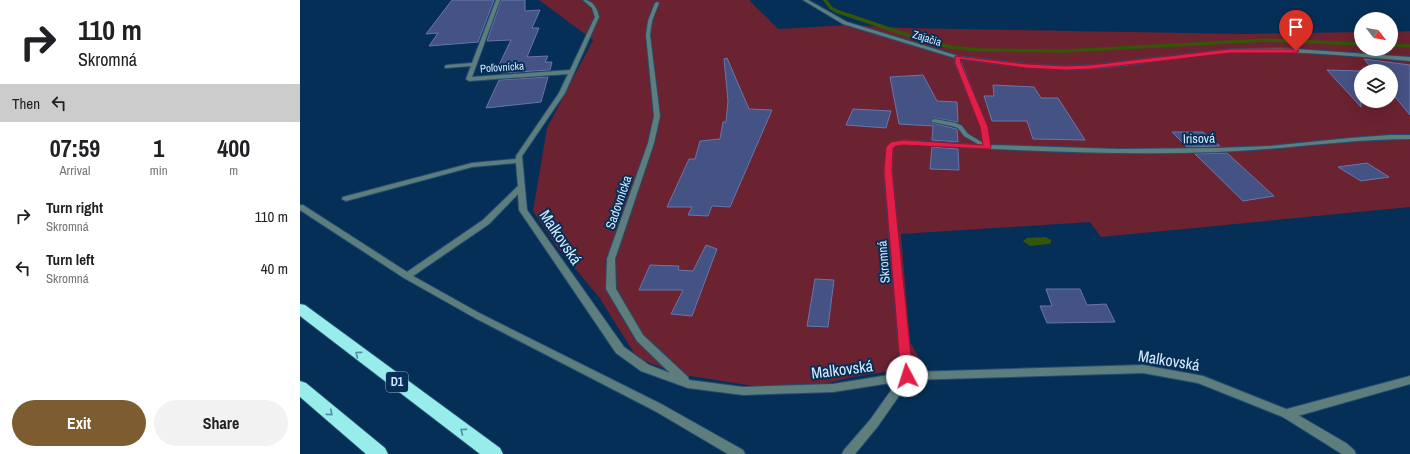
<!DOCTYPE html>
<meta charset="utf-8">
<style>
:root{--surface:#fff;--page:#f2f2f2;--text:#202124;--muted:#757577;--accent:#7d5d30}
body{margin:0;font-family:"Archivo Narrow",sans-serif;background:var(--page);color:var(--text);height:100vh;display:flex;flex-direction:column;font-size:15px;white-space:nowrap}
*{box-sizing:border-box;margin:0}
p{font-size:13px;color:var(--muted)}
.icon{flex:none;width:22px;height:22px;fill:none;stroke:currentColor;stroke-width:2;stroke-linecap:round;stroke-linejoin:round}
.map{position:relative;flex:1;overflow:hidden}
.side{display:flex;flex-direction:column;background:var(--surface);width:300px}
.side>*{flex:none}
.top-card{background:#fff;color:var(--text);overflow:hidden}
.needle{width:26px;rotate:121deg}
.fabs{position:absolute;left:1054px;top:12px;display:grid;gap:8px}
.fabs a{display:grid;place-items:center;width:44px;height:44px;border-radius:50%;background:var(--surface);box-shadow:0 4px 16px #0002;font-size:20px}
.pin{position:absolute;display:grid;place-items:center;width:34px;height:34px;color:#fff;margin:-41px -17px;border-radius:50% 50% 50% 0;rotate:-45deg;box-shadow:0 0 4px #0007}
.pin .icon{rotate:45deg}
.me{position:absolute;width:44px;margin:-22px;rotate:355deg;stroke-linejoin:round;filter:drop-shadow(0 0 3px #0008)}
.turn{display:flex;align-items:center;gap:14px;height:84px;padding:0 12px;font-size:18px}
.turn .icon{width:52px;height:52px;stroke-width:2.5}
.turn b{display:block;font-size:28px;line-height:34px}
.then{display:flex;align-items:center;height:38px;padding:0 12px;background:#0003;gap:8px;font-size:15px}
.eta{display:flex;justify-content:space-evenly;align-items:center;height:68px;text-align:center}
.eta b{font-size:24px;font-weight:800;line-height:28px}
.cta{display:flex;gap:8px;margin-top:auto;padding:8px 12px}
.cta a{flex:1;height:46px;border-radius:24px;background:var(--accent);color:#fff;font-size:16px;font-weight:800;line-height:46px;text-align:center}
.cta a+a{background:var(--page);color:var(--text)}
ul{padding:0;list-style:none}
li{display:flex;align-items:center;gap:12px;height:52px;padding:0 12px}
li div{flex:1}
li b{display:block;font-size:15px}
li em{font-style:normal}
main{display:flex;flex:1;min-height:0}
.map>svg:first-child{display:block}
.green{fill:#6b2231;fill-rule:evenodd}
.water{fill:#335706}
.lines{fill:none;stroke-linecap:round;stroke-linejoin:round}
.stream{stroke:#335706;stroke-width:3.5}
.building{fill:#455284;stroke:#6876ab}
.service-casing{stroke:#264d71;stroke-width:2}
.minor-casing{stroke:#264d71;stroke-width:2}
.motorway-casing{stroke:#264d71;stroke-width:2}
.service{fill:#5d7e7c;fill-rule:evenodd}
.minor{fill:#5d7e7c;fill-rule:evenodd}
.motorway{fill:#97ede9;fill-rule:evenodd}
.oneway{stroke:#4e8ea0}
.route{fill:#e11d48;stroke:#92132f}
.labels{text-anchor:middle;stroke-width:4;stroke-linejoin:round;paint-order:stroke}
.far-street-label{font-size:11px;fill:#d6e8fc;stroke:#052f56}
.shield{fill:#052f56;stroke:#97b0ca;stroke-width:1}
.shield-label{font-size:12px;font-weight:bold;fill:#d6e8fc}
.street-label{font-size:13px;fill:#d6e8fc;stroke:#052f56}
.near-street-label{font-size:16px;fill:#d6e8fc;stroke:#052f56}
</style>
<main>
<section class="side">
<div class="top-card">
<div class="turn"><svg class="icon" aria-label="right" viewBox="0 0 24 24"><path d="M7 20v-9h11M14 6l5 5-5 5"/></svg><div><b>110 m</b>Skromná</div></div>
<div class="then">Then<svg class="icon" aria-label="left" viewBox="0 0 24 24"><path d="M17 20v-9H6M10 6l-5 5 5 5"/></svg></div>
</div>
<div class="eta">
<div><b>07:59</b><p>Arrival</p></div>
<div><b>1</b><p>min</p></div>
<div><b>400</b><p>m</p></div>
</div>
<ul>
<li><svg class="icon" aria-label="right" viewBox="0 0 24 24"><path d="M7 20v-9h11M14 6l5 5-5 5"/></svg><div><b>Turn right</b><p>Skromná</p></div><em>110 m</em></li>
<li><svg class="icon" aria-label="left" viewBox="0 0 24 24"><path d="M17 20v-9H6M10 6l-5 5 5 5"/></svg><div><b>Turn left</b><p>Skromná</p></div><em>40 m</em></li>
</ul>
<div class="cta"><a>Exit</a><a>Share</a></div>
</section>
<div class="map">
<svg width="1110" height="454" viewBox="0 0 1110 454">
<rect width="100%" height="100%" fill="#052f56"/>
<path class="green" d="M239 0H449L478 29 548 25 604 28 946 34 1061 32V49H1091V32L1110 31V207L801 237 790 222 601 234 610 342 624 366 553 377 490 392 378 374 337 358 299 297 257 247 233 211 247 128 293 40ZM1061 71H1091V101H1061Z"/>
<path class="water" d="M746 237 751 240V243L749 244 730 246 723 241 727 238Z"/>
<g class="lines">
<g class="stream">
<path d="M525 0 531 8 536 11 622 40 651 47 679 50 766 51 967 40 1061 44"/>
<path d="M1091 45 1110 46"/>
</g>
</g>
<g class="building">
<path d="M152 0H194L178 42 129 46 138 33 126 34Z"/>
<path d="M201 0H225V11L240 10 232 28H239L227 57 248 56 245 62H252L250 70 202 73 204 69H202L203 67H198L211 40 187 41Z"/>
<path d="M427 58 449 109 472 110 430 207 412 206 408 216 388 215 392 207H367L389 159H395L400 141 420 139 423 122H426L428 101 424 59Z"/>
<path d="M1064 59 1110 65V115L1091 92V71H1074Z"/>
<path d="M1027 70 1061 71V107Z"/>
<path d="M623 75 637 101 657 102 658 122 634 118 630 121 632 123 657 129 658 142 632 140 633 126 599 124 590 77Z"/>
<path d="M248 77 241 102 186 108 199 80Z"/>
<path d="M693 85 734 87 741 98H758L785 140 733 139 727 121H692L684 96H694Z"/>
<path d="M553 109 591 111 586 128 546 125Z"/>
<path d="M872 132H903L920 146 887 147Z"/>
<path d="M632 147 658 149 659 170 630 169Z"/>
<path d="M927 153 974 196 943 201 895 154Z"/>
<path d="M1067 163 1089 177 1061 181 1038 167Z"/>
<path d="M406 245 417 249 392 316 371 314 383 290H339L350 265 379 266 378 270 393 271Z"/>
<path d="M515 279 534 280 528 327 507 326Z"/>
<path d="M746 289H780L787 305 806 304 815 322 747 323 740 306H752Z"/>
</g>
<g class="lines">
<defs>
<g id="service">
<path d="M634 119 656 123 662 126 668 134 690 147 689 148H685L664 136 658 128 652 126 632 122 631 121Z"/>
<path d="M1110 376V384L987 419 983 417 981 414 983 411 987 409Z"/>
</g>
<path id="minor" d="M196 0H200L172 77 270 70 295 17 292 8 283 0C293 0 297 8 299 17L265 93 222 156 227 210 324 347 349 365 370 373 337 341 306 289 307 259 348 143 354 116 346 35 348 21 355 3 357 2 359 3 352 21 350 35 360 116 354 143 315 259 316 289 343 335 388 377 389 380 443 387 533 384 601 373 584 171 587 147 592 143 603 140 683 145 681 127 655 63V58L543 24 503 0H508L547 22 658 56 726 64 766 66 791 65 930 49 981 48 1110 57V61C1051 56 991 50 931 52 884 55 837 66 790 69 746 71 703 65 660 59L687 127 690 145 819 149 917 148 970 146 1050 138 1090 135H1110V139C1045 139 982 150 917 152 813 156 707 150 603 144L596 145 593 148 592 171 612 372 843 365 903 376 991 411 1046 443 1054 450 1056 454H1042L983 417 898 383 843 373 610 380 578 426 555 454H542L544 450 570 420 597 382 533 392 443 395 388 388 341 371 316 353 219 210 218 194 189 224 113 276 181 314 363 405 443 450 445 454H428L355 411 175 318 104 278 0 210V205H3L107 272 183 220 218 186 216 163 172 167 46 201 42 199 43 197 172 163 216 159V156L259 93 268 74 169 81 166 79 171 66 145 68V66L147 65 172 63Z"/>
<g id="motorway">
<path d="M0 304 5 305 200 448 203 454H180L0 316Z"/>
<path d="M0 381 6 383 85 448 88 454H66L0 397Z"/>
</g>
</defs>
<use href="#service" class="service-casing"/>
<use href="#minor" class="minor-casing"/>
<use href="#motorway" class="motorway-casing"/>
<use href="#service" class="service"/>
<use href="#minor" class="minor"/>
<use href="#motorway" class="motorway"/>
</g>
<defs><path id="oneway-chevron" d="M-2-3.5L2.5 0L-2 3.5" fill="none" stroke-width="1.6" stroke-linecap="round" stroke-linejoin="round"/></defs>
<g class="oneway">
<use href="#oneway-chevron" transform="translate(58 354) rotate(-143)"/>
<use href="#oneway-chevron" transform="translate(30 413) rotate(40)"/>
<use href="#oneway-chevron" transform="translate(163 431) rotate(-144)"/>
</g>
<path class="route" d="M930 49H996L999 51 996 53H930L791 69 766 70 726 68 660 59 661 63 688 127 691 147 690 149 603 145 596 146 593 148 592 171 613 376 611 379 607 380 603 379 601 376 584 171 586 147 591 142 603 140 683 145 680 127 655 63V56L726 64 766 66 791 65Z"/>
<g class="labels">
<g class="far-street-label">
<text transform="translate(627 38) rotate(17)" y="4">Zajačia</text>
<text transform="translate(202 67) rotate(-4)" y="4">Poľovnícka</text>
</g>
<rect class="shield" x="86" y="372" width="22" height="20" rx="3"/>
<g class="shield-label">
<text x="97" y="386">D1</text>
</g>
<g class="street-label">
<text transform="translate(899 138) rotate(-1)" y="5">Irisová</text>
<text transform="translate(318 202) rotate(-71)" y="5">Sadovnícka</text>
<text transform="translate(583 262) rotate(-95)" y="5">Skromná</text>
</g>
<g class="near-street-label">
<text transform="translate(261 237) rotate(56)" y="6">Malkovská</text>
<text transform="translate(869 360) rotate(9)" y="6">Malkovská</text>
<text transform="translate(542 369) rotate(-7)" y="6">Malkovská</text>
</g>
</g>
</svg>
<div class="fabs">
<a><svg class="needle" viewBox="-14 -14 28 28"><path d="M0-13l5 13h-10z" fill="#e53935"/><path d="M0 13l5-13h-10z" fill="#757577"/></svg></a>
<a><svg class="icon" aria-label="layers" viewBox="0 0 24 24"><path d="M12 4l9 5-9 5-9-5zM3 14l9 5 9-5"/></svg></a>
</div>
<div class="pin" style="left:996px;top:51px;background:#d93025"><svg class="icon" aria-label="arrive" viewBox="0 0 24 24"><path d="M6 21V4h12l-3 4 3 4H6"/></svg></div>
<svg class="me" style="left:607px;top:376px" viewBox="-20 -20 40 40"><circle r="19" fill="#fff"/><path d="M0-13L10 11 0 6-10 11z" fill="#e11d48"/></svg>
</div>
</main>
